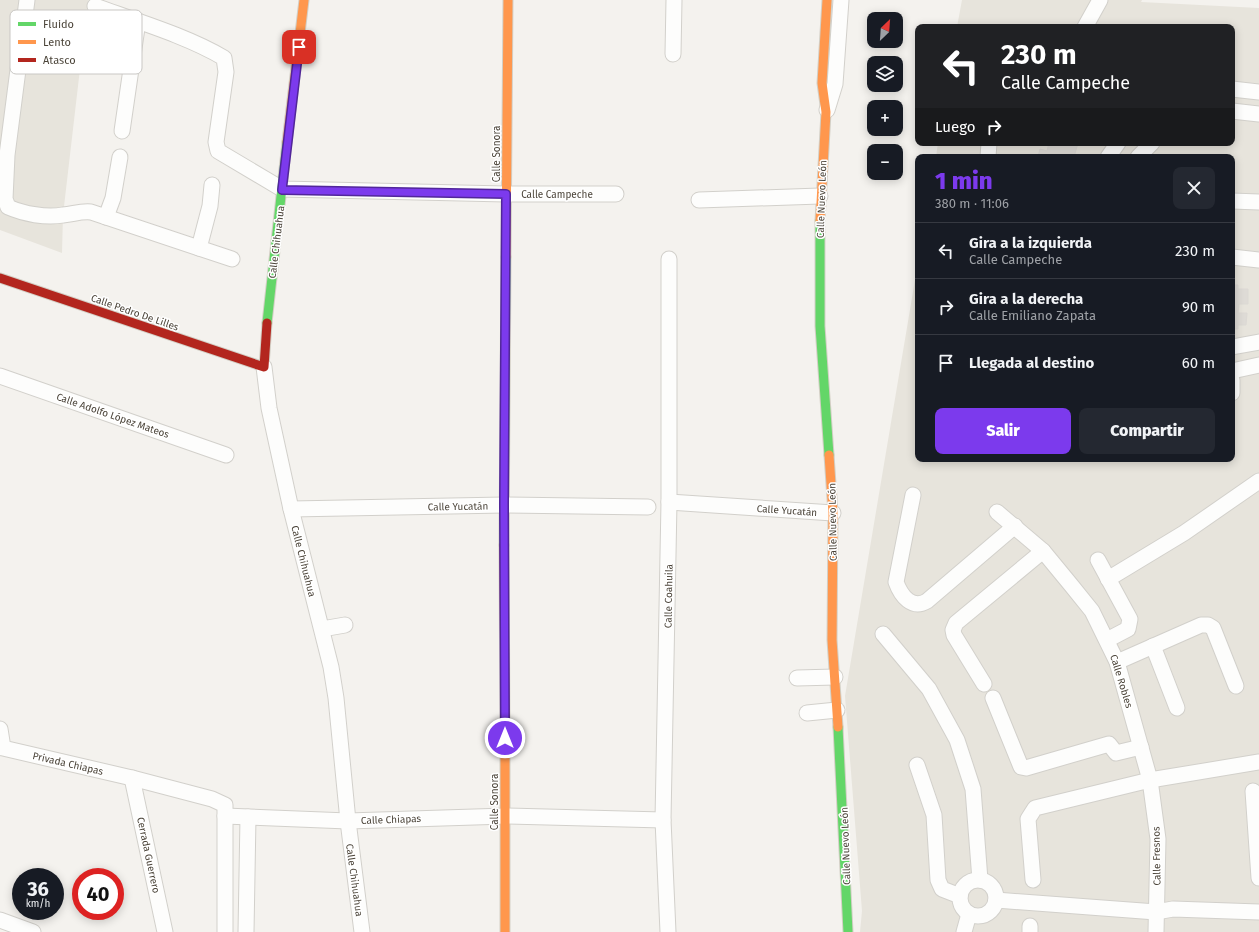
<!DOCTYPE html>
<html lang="es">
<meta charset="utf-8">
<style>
:root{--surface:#171b24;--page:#242831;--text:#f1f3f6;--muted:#9ea1a6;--line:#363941;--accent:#7c3aed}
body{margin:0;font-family:"Fira Sans",sans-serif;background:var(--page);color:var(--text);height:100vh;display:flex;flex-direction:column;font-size:15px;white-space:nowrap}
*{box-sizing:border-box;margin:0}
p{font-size:13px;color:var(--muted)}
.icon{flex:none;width:22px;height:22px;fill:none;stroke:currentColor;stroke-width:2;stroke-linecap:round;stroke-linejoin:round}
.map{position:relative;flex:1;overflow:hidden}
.panel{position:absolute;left:915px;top:154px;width:320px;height:308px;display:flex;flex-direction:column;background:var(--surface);border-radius:8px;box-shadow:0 2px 10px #0003}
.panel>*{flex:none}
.banner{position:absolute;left:915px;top:24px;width:320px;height:122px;border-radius:8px;box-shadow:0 2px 10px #0003;background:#202124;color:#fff;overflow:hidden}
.needle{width:26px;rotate:25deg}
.tools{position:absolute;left:867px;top:12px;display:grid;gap:8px}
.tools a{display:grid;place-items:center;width:36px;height:36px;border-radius:8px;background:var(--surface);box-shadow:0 2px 10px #0003;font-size:20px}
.speed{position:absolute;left:12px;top:868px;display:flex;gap:8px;font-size:20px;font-weight:700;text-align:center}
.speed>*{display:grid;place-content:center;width:52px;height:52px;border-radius:50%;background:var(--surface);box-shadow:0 2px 10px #0003;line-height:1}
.speed small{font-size:10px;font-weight:400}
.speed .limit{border:6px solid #d22;background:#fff;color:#111}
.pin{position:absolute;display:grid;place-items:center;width:34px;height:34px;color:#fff;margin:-17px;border-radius:8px;box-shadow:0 2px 6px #0006}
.me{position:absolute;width:44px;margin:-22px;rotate:0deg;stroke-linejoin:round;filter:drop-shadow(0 0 3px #0008)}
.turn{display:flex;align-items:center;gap:14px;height:84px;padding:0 20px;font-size:18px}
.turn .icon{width:52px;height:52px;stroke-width:2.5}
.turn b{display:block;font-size:28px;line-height:34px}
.then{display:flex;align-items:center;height:38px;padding:0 20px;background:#0003;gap:8px;font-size:15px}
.round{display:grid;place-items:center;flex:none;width:42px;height:42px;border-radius:8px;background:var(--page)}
.summary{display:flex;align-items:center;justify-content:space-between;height:68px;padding:0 20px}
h1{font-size:24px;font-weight:800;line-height:30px;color:var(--accent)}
.primary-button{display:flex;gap:8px;margin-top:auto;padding:8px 20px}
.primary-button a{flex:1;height:46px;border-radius:8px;background:var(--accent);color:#fff;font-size:16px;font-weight:800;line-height:46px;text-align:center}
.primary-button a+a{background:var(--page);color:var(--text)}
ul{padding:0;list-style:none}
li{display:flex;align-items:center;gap:12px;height:56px;padding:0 20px;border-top:1px solid var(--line)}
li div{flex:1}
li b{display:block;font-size:15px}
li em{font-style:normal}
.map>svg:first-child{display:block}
.residential{fill:#e7e4dc}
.building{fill:#dedbd6;stroke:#dcd9d4}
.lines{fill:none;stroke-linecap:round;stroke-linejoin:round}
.street-casing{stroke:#d2d0cb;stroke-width:17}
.fast-casing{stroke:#d3cfc5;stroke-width:11}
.slow-casing{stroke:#d3cfc5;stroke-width:11}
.jam-casing{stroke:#d3cfc5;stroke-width:11}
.street{stroke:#fdfdfc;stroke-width:15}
.fast{stroke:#63d668;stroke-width:9}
.slow{stroke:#ff974d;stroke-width:9}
.jam{stroke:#b3261e;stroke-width:9}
.route-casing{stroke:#51269a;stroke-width:10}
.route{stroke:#7c3aed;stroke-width:7}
.labels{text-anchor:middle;stroke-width:3;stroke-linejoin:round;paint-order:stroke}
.street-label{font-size:10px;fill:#4b4439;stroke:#fff}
.key{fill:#fff;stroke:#c9c7c4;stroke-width:1}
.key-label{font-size:11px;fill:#4b4439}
</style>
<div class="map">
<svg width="1259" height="932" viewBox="0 0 1259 932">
<rect width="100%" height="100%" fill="#f4f2ee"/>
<g class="residential">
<path d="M0 0H88L63 215 62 253 0 230Z"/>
<path d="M962 0H1142L1141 2 1259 8V932H860L862 911 845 696 918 262V459H1232V157H936L938 143H1232V27H957Z"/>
</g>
<g class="building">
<path d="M1049 143H1078L1074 157H1038L1040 149 1047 151Z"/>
<path d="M1232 285H1238V289H1248V304H1239L1238 313H1247L1246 325H1238V329H1232Z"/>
</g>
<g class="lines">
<defs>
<g id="street">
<path d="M27 0 7 155 5 199 8 207C24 214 46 218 63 215 74 214 80 211 91 212L232 259"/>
<path d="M95 6C136 21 187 36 224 58L226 72 216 142 218 151 282 189 506 194H616"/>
<path d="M1085 27 1100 0"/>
<path d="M673 54 674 0"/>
<path d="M1232 89 1259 92"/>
<path d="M827 110 835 84 841 0"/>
<path d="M1232 111 1259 114"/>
<path d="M122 131 138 21"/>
<path d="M988 157 989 143"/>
<path d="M1108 157 1118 143"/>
<path d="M1138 157 1152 143"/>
<path d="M699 200 820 196"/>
<path d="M1232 201 1259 202"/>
<path d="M106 217 113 198 120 157"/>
<path d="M199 248 210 206 212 185"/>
<path d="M1232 257 1259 260"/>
<path d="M1232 347 1259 342"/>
<path d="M264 367 269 408 291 509 331 667 336 698 348 821 362 932"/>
<path d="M1232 371 1259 365"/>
<path d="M0 376 226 455"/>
<path d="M1232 380V393"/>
<path d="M913 495 896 582C901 596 912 610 927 601L1015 526"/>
<path d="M669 502 833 513"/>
<path d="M291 509 504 505 648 507"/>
<path d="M997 512 1043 551 1071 585 1092 611 1117 662 1150 780 1158 839 1156 932"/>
<path d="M1098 560 1130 619 1128 629 1107 640"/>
<path d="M1108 579 1184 533 1259 481"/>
<path d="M322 629 345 625"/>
<path d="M883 634 929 689 957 740 973 789 980 880"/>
<path d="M1153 646 1177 708"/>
<path d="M1117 662 1201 625H1208L1213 628 1236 686"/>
<path d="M797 678 835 677"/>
<path d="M984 684 954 635 953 630 956 623 1043 551"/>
<path d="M993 698 1021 767 1026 768 1109 744 1116 753 1141 747"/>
<path d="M807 713 837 710"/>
<path d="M0 729 3 748 132 778 212 799 225 805V932"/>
<path d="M917 765 934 815 938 880 942 889 960 896"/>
<path d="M132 778 165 932"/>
<path d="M1253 791 1259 878"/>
<path d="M225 816 348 821 506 816 663 820"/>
<path d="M1033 880 1028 819 1035 808 1150 780 1259 762"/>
<circle cx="978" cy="898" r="18"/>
<path d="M996 900 1156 912 1173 909 1259 912"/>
<path d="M0 920 33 932"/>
<path d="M246 932 248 817"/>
<path d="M668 932 663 820 669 502V259"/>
<path d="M964 932 969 914"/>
<path d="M1030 932V926"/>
</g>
<g id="fast">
<path d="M820 221V326L829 455"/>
<path d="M267 323 287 142"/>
<path d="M504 545 506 257"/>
<path d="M838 727 848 932"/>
</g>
<g id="slow">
<path d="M287 142 304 0"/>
<path d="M820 221 826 112 822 83 827 0"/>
<path d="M506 257 508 0"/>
<path d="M829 455 833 513 832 640 838 727"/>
<path d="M505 736V932"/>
</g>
<g id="jam">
<path d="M0 278 264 367 267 323"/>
<path d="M504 545 505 736"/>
</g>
</defs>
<use href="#street" class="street-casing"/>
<use href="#fast" class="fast-casing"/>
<use href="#slow" class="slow-casing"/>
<use href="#jam" class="jam-casing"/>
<use href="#street" class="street"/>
<use href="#fast" class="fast"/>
<use href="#slow" class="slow"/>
<use href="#jam" class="jam"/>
</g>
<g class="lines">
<defs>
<path id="route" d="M299 47 282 190 506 194 504 505 505 738"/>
</defs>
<use href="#route" class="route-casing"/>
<use href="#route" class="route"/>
</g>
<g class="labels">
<g class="street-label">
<text transform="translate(496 154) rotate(-90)" y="4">Calle Sonora</text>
<text x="557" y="198">Calle Campeche</text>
<text transform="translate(821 199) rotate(-88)" y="4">Calle Nuevo León</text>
<text transform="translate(276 242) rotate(-83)" y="4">Calle Chihuahua</text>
<text transform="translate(135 312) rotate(19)" y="4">Calle Pedro De Lilles</text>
<text transform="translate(113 415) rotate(19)" y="4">Calle Adolfo López Mateos</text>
<text transform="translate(458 506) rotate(-1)" y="4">Calle Yucatán</text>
<text transform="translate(787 510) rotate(4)" y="4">Calle Yucatán</text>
<text transform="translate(832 522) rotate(-91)" y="4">Calle Nuevo León</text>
<text transform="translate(304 561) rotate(76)" y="4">Calle Chihuahua</text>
<text transform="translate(668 596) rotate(-89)" y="4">Calle Coahuila</text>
<text transform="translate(1122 681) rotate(73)" y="4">Calle Robles</text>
<text transform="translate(68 763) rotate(13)" y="4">Privada Chiapas</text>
<text transform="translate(494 802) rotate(-90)" y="4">Calle Sonora</text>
<text transform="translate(391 819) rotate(-2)" y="4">Calle Chiapas</text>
<text transform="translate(845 846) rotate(-92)" y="4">Calle Nuevo León</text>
<text transform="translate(149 855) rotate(78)" y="4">Cerrada Guerrero</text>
<text transform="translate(1156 856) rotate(-91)" y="4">Calle Fresnos</text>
<text transform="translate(355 880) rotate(82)" y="4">Calle Chihuahua</text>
</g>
</g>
<rect x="10" y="10" width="132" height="64" rx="6" class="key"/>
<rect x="18" y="22" width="18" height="4" fill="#63d668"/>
<rect x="18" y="40" width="18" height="4" fill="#ff974d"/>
<rect x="18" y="58" width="18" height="4" fill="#b3261e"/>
<g class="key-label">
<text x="43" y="28">Fluido</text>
<text x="43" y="46">Lento</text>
<text x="43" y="64">Atasco</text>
</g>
</svg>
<div class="tools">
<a><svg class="needle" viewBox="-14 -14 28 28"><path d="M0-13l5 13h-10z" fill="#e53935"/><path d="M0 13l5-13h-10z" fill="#9ea1a6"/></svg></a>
<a><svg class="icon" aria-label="layers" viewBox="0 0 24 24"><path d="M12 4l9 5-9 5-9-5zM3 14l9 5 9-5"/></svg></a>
<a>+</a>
<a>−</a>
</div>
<div class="speed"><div>36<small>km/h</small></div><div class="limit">40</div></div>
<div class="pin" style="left:299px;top:47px;background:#d93025"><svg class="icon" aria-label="arrive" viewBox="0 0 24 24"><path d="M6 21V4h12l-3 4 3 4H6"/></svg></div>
<svg class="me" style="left:505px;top:738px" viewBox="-20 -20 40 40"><circle r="17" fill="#7c3aed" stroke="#fff" stroke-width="3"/><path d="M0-11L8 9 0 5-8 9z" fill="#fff"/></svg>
<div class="banner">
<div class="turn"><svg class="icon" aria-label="left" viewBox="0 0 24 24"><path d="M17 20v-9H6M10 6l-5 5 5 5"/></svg><div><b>230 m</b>Calle Campeche</div></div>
<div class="then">Luego<svg class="icon" aria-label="right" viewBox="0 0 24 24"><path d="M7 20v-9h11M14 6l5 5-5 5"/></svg></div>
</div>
<section class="panel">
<div class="summary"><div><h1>1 min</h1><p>380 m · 11:06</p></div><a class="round"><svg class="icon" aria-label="close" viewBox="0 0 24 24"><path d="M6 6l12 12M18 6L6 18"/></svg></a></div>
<ul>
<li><svg class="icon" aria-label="left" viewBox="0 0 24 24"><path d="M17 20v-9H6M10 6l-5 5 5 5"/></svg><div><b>Gira a la izquierda</b><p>Calle Campeche</p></div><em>230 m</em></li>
<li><svg class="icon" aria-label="right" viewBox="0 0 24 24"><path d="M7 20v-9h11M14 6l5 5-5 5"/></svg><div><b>Gira a la derecha</b><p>Calle Emiliano Zapata</p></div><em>90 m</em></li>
<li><svg class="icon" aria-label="arrive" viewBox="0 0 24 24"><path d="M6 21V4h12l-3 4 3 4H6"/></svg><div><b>Llegada al destino</b></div><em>60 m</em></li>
</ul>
<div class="primary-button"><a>Salir</a><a>Compartir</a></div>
</section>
</div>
